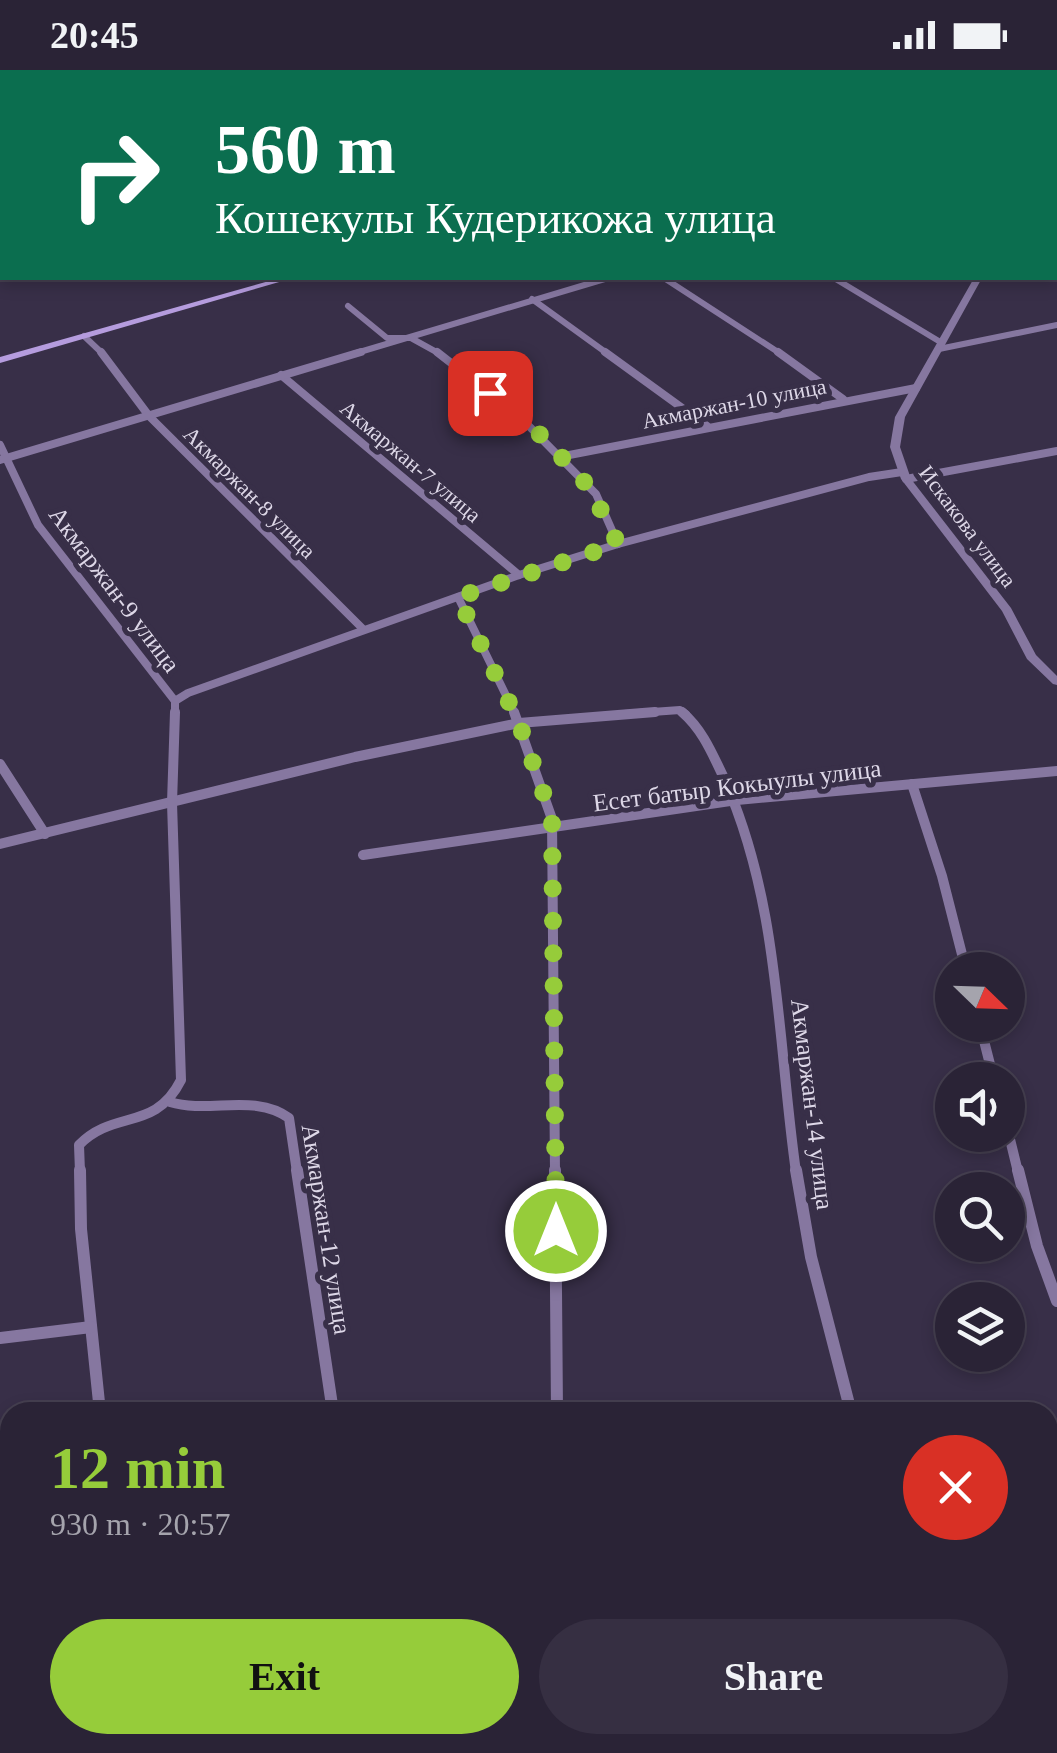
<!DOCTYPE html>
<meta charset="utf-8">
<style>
:root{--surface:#2a2336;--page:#362f42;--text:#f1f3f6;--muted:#a5a4ad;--line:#464051;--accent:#96cc3a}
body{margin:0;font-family:"Times New Roman",serif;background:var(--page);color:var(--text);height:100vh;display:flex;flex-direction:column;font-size:38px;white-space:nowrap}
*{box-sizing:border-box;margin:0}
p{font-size:32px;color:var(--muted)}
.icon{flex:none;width:55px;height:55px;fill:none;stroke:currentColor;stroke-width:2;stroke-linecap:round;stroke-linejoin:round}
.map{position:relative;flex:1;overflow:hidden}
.panel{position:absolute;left:0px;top:1332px;width:1058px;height:352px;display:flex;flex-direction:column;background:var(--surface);border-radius:30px 30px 0 0;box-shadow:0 5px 15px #0003,0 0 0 2px var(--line)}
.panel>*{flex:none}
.hud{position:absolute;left:0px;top:0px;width:1058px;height:210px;box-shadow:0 5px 15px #0003,0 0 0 2px var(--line);background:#0b6e4f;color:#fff;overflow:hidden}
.needle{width:65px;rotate:113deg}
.buttons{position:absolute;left:935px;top:882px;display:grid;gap:20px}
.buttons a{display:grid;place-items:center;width:90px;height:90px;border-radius:50%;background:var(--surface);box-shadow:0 5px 15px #0003,0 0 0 2px var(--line);font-size:50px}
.pin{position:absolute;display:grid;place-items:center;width:85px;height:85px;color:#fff;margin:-42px;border-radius:20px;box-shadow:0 5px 15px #0006}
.me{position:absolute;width:110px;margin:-55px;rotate:0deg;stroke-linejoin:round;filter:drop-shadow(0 0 8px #0008)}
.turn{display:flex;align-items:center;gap:35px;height:210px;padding:0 50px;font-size:45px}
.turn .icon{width:130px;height:130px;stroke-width:2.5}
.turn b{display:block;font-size:70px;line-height:85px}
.round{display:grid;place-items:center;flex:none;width:105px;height:105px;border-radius:52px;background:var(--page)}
.overview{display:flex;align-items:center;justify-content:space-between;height:170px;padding:0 50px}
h1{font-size:60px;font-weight:600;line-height:75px;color:var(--accent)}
.action{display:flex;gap:20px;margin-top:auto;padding:20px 50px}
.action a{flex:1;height:115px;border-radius:60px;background:var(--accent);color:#111;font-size:40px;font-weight:600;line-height:115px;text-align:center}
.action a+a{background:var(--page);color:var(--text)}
.status{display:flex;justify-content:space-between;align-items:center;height:70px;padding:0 50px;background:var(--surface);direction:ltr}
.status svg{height:28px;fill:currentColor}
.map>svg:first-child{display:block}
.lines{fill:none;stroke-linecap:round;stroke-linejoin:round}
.minor-far3{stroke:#8677a0;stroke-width:6}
.minor-far2{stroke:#8677a0;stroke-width:8}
.minor-far1{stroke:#8677a0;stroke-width:10}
.minor{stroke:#8677a0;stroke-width:12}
.tertiary{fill:#8677a0;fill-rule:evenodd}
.secondary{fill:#b59cde;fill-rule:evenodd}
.rail-casing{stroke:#cbc5d6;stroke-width:5}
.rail{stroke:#382f48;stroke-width:2.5;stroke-dasharray:8;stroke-linecap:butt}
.route{stroke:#96cc3a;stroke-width:18;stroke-dasharray:0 32.4}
.labels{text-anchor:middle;stroke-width:10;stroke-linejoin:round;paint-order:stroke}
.far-street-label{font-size:22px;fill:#ddd7e7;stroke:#382f48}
.street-label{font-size:25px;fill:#ddd7e7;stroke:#382f48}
</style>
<div class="status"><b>20:45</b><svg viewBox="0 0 49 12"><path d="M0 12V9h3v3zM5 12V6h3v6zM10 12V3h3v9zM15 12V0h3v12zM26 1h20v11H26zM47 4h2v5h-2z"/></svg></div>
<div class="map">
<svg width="1057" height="1683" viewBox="0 0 1057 1683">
<rect width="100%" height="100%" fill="#382f48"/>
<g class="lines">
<g class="minor-far3">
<path d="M1055 182 1057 178"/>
<path d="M664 208 781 284"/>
<path d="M834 208 942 273"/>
<path d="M532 229 608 284"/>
<path d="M348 236 387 268H411L440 284"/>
<path d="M84 266 103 284"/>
<path d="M939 279 1057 255"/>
<path d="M353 284 608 208"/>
</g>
<g class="minor-far2">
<path d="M101 282 149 346 363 559"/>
<path d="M437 282 519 346 596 424 618 474"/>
<path d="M605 282 707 356"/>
<path d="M778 282 843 329"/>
<path d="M281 305 519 505"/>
<path d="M0 375 38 455 175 631"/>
<path d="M559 387 916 318"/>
<path d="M0 390 361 282"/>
<path d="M906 409 1057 381"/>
<path d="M458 527 515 644"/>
<path d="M175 631 188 623 519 505 618 474 869 407 902 402"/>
<path d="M175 644V631"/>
<path d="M624 644 680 640 686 644"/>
</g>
<g class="minor-far1">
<path d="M514 642 552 749 555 1102"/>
<path d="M682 642C702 659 712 683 723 706 780 832 777 968 796 1102"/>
<path d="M0 694 45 764"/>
<path d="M912 714 942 806 966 900"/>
<path d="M0 774 355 687 519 653 655 642"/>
<path d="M363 785 737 730 1057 701"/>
<path d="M980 955 994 1010"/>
<path d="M170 1032C209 1044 255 1023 289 1048L297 1102"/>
<path d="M1008 1061 1018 1102"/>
<path d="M80 1102 79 1075C114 1039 155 1062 181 1010L172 733 175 642"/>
</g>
<g class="minor">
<path d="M80 1100 81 1159 100 1342"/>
<path d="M297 1100 333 1342"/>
<path d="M555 1100 557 1342"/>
<path d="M796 1100 811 1187 851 1342"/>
<path d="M1018 1100 1037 1176 1057 1231"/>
<path d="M0 1268 91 1257"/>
<path d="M134 1675 135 1683"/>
<path d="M387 1675 389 1683"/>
<path d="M620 1675 623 1683"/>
<path d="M1040 1675 1044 1683"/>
</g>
<g class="tertiary">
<path d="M974 208H982L905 347 900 377 911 409 1011 538 1036 585 1057 606V615L1053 614 1027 589 1002 541 901 409 890 377 895 347Z"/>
<path d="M1048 1611 1057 1612V1630L1048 1628Z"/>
<path d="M680 1675H718L715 1681 711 1683H673L676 1677Z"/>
</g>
<g class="secondary">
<rect x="1055" y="63" width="2" height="4"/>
<path d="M280 208H293L0 293V287Z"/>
</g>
<defs>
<g id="rail">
<path d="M469 0 607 2"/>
<path d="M192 2 244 0"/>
<path d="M234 2H478"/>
</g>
</defs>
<use href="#rail" class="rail-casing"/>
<use href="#rail" class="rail"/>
</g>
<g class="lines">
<path class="route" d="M490 323 544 368 590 418 618 474 458 527 519 653 552 748 556 1161"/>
</g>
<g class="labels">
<g class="far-street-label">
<text transform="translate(734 333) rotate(-11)" y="8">Акмаржан-10 улица</text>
<text transform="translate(411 391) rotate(40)" y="8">Акмаржан-7 улица</text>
<text transform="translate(250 422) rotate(45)" y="8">Акмаржан-8 улица</text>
<text transform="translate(968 456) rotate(53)" y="8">Искакова улица</text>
</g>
<g class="street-label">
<text transform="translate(115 519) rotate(53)" y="9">Акмаржан-9 улица</text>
<text transform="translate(737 715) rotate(-7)" y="9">Есет батыр Кокыулы улица</text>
<text transform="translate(813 1034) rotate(83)" y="9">Акмаржан-14 улица</text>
<text transform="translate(327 1159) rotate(81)" y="9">Акмаржан-12 улица</text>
</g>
</g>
</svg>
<div class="buttons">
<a><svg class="needle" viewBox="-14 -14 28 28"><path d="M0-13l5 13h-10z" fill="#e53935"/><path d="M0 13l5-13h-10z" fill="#a5a4ad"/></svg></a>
<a><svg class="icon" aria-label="sound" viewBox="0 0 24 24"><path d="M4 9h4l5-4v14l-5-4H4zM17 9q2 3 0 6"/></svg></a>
<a><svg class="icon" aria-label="search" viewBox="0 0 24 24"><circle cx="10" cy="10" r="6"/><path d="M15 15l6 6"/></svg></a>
<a><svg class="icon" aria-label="layers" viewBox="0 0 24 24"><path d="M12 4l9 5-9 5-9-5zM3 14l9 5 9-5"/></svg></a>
</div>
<div class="pin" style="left:490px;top:323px;background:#d93025"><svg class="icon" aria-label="arrive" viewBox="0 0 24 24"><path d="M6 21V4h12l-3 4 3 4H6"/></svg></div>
<svg class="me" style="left:556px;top:1161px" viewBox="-20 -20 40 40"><circle r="17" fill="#96cc3a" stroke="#fff" stroke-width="3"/><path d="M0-11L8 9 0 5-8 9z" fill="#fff"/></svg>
<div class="hud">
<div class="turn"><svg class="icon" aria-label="right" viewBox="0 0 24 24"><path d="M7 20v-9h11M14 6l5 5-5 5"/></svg><div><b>560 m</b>Кошекулы Кудерикожа улица</div></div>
</div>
<section class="panel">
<div class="overview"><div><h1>12 min</h1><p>930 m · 20:57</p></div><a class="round" style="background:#d93025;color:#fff"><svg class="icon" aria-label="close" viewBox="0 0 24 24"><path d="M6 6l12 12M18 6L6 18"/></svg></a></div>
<div class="action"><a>Exit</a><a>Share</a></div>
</section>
</div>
